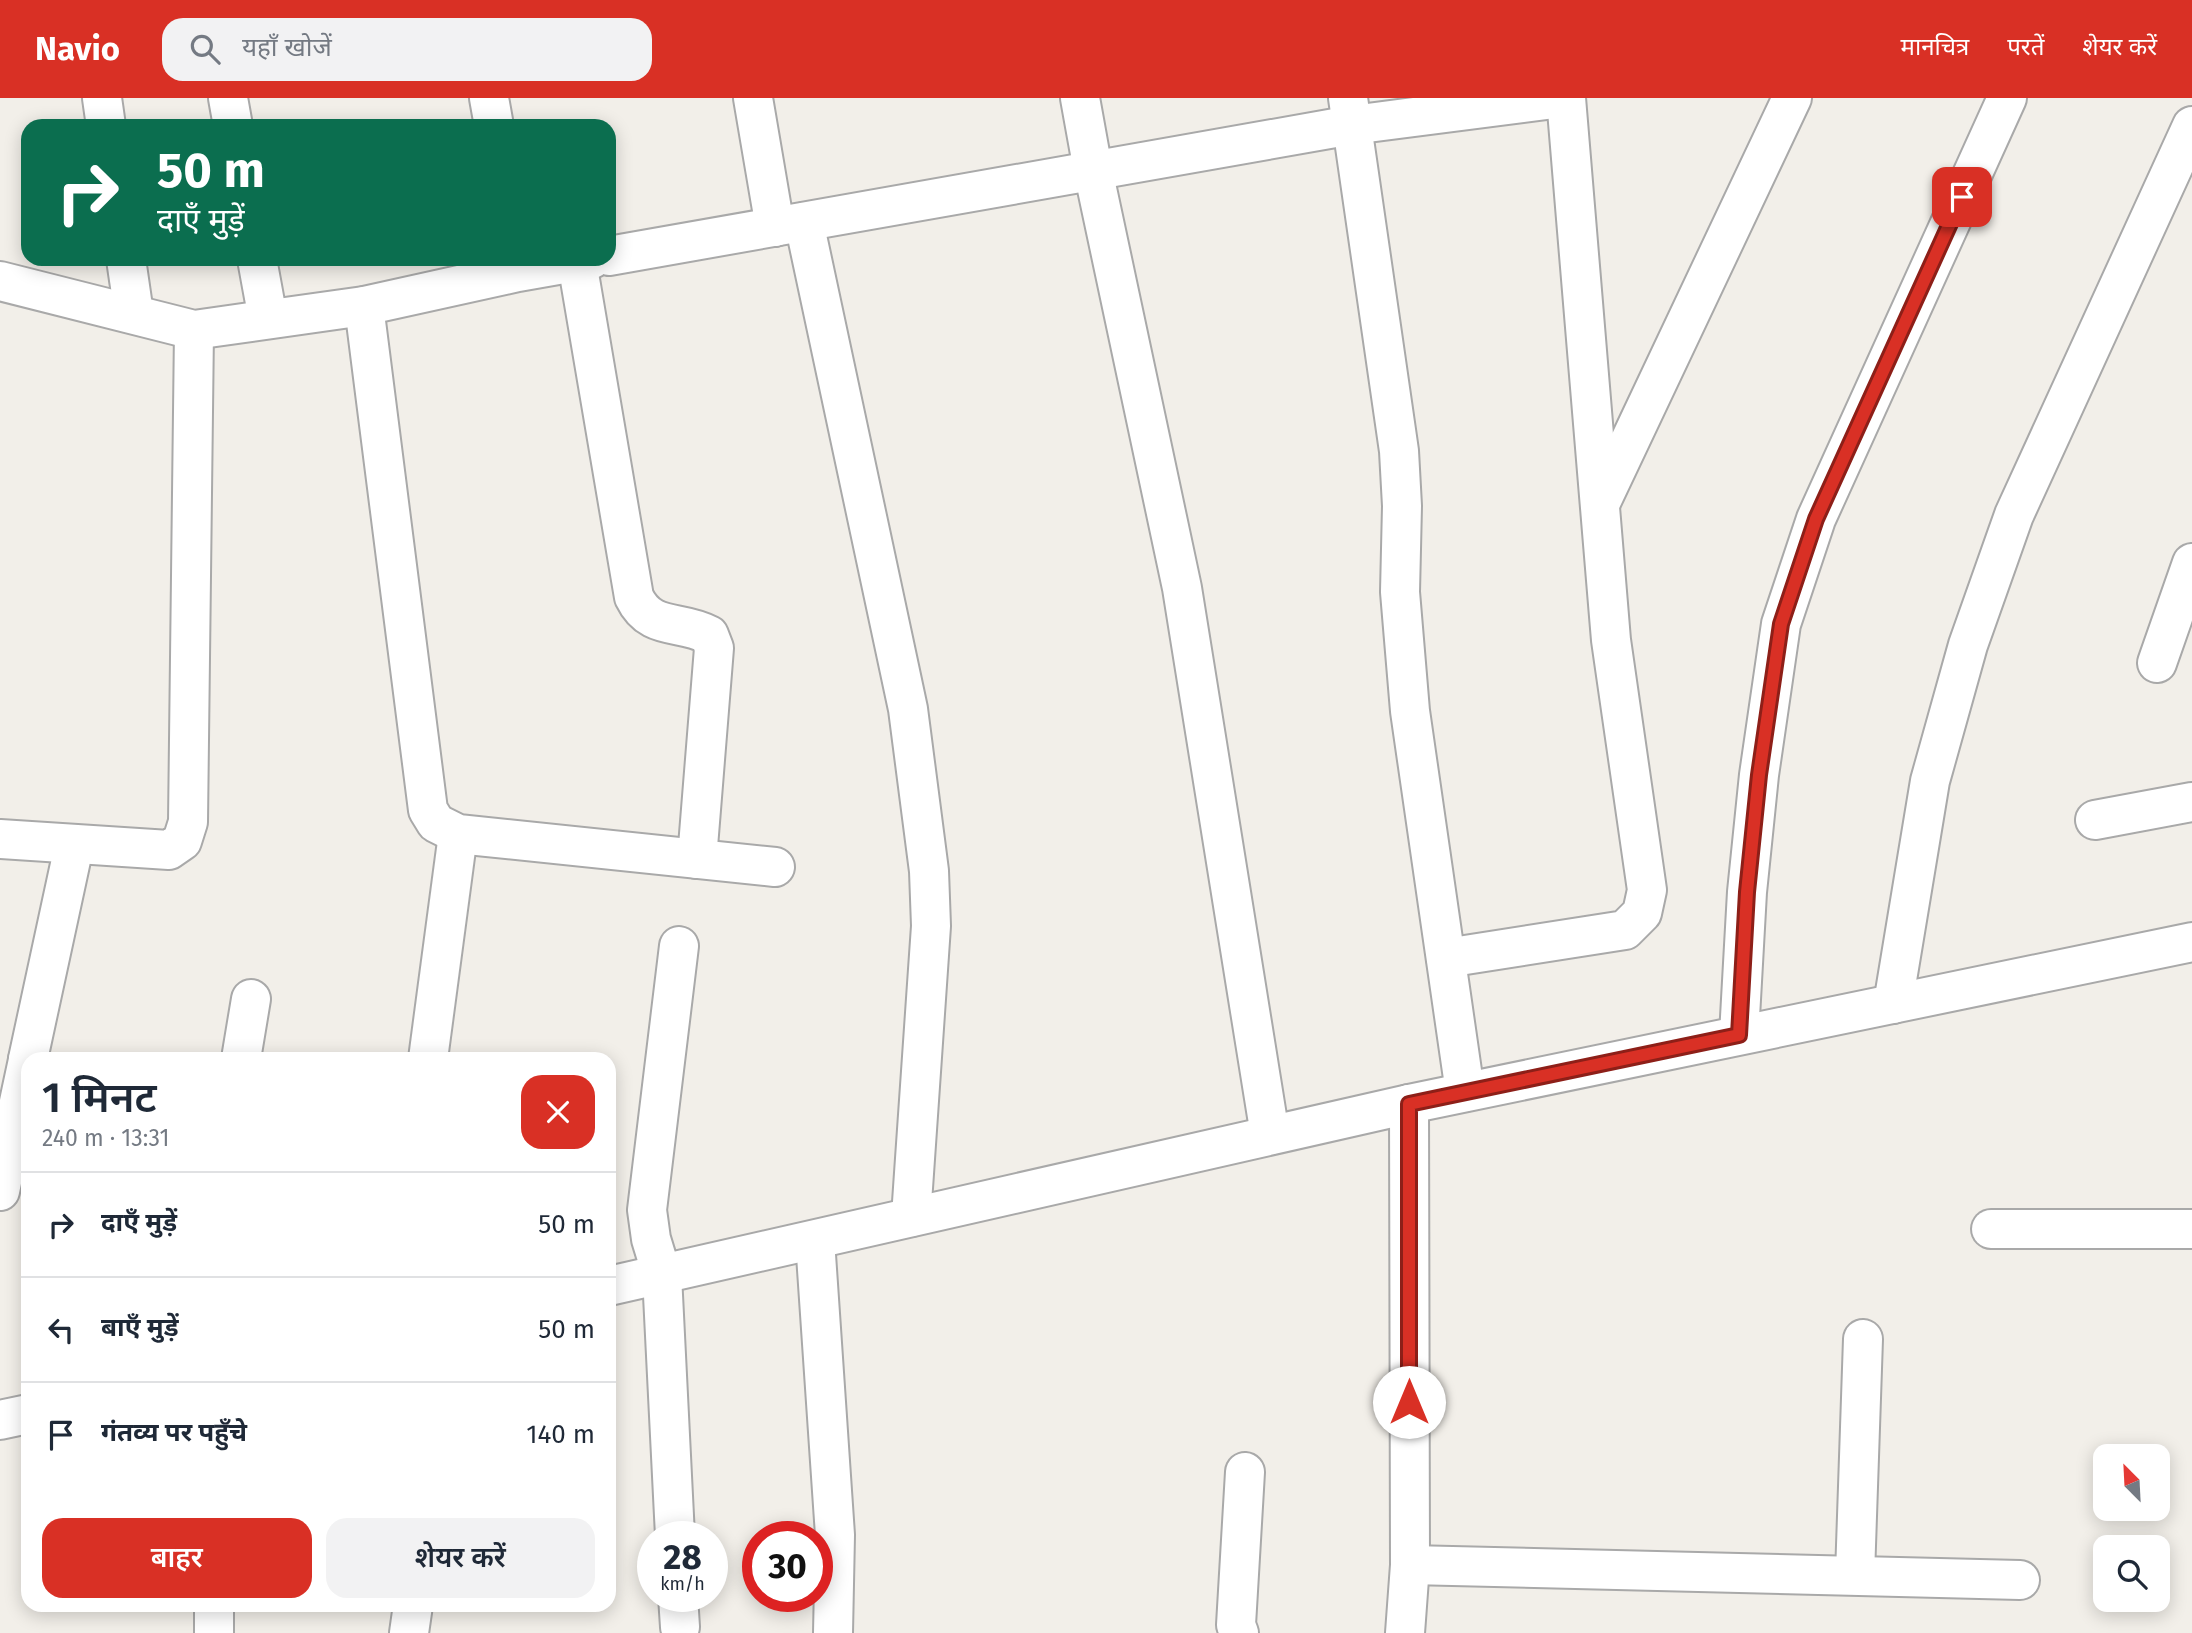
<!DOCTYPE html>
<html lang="hi">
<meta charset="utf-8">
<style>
:root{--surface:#fff;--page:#f2f2f3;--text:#1f2937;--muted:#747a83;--line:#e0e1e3;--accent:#d93025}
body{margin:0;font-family:"Fira Sans","Noto Sans Devanagari",sans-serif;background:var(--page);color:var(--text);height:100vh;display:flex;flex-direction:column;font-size:26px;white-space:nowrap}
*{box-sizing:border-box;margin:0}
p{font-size:23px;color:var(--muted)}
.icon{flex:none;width:38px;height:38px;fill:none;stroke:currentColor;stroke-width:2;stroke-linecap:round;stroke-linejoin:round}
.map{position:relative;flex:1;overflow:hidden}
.panel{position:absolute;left:21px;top:954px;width:595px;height:560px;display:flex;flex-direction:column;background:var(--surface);border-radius:21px;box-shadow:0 4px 18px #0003}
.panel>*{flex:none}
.top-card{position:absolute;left:21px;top:21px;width:595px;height:147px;border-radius:21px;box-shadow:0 4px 18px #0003;background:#0b6e4f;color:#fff;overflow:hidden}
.needle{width:46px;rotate:336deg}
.tools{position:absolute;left:2093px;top:1346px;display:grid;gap:14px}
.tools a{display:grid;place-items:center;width:77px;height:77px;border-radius:14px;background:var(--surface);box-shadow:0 4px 18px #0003;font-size:35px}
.speed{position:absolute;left:637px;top:1423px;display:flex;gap:14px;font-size:35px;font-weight:700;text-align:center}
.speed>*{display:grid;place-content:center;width:91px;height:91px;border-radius:50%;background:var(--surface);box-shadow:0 4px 18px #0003;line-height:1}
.speed small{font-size:18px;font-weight:400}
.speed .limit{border:10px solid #d22;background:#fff;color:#111}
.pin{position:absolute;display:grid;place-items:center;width:60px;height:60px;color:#fff;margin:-30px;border-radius:14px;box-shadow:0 4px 10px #0006}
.me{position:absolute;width:77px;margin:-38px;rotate:0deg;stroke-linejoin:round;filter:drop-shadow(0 0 5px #0008)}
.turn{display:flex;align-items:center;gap:24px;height:147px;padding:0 21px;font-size:32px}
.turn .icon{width:91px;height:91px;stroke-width:2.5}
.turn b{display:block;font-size:49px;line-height:60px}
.round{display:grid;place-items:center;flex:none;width:74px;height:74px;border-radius:21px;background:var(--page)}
.summary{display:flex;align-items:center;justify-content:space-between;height:119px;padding:0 21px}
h1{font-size:42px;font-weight:600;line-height:52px}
.primary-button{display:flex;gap:14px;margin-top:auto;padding:14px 21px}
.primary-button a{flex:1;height:80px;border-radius:21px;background:var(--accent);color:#fff;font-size:28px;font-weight:600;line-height:80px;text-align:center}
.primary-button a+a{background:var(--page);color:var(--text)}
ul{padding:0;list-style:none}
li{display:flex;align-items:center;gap:21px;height:105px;padding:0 21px;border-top:2px solid var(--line)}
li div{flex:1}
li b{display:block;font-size:26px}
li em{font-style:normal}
header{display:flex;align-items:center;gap:42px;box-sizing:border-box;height:98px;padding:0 35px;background:var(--accent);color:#fff}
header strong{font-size:33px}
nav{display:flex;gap:38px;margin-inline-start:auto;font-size:24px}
.search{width:490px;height:63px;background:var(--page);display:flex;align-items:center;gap:18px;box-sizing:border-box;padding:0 24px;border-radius:21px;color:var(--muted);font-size:26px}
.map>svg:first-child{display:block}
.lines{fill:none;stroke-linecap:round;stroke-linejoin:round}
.street-casing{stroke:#a9a9a9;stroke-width:42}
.street{stroke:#fff;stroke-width:38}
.route-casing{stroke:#8d1f18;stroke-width:18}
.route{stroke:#d93025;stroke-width:12}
</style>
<header>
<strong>Navio</strong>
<div class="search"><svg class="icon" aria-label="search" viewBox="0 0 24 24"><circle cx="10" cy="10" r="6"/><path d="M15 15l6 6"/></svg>यहाँ खोजें</div>
<nav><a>मानचित्र</a><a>परतें</a><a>शेयर करें</a></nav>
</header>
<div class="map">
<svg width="2192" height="1535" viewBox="0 0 2192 1535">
<rect width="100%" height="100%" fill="#f2efe9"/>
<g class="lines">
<defs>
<g id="street">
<path d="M102 0 106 28"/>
<path d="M228 0 233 28"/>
<path d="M489 0 494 28"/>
<path d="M753 0 775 129"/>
<path d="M1080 0 1093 72 1182 490 1270 1037"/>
<path d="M1348 0 1399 353 1402 408 1400 494 1410 613 1465 994"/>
<path d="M804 124 908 611 929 773 931 828 911 1119"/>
<path d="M609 158 1352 27 1562 0"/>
<path d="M126 161 134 216"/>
<path d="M257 161 268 221"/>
<path d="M577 164 634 499C651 534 679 521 709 537L714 550 697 761"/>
<path d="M0 183 194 232 364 208 518 174 592 161"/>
<path d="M364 208 428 712 436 725 458 736 775 769"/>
<path d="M1601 404 1792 0"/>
<path d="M2157 565 2192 465"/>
<path d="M2095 722 2192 704"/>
<path d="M0 741 169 752 182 743 188 724 194 232"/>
<path d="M1446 860 1625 832 1642 815 1647 792 1611 542 1566 0"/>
<path d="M1893 906 1930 683 1968 547 2014 417 2192 28"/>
<path d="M1739 937 1747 794 1759 677 1781 526 1816 421 2007 0"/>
<path d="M28 961 74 748"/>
<path d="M241 961 251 901"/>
<path d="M428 961 458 736"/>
<path d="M0 1093 28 962"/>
<path d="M1991 1131H2192"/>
<path d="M815 1142 835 1437 833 1535"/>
<path d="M609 1188 1409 1006 2192 844"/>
<path d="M0 1322 28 1316"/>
<path d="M675 1438 662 1177 651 1141 647 1112 679 848"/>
<path d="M1410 1467 2020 1482"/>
<path d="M1855 1477 1863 1241"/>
<path d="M678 1498 680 1529"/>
<path d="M214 1507V1535"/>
<path d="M409 1535 413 1507"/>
<path d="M1239 1535 1236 1527 1245 1374"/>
<path d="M1405 1535 1410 1467 1409 1006"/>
</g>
</defs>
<use href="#street" class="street-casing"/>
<use href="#street" class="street"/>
</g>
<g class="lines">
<defs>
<path id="route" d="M1409 1304V1006L1739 937 1747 794 1759 677 1781 526 1816 421 1962 99"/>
</defs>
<use href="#route" class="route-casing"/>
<use href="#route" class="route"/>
</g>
</svg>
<div class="tools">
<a><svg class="needle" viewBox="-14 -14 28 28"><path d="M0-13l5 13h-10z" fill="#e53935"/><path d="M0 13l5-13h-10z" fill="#747a83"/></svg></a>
<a><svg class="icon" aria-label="search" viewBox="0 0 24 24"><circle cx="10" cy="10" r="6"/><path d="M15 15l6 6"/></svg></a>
</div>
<div class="speed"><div>28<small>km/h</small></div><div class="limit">30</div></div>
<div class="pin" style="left:1962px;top:99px;background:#d93025"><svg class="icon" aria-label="arrive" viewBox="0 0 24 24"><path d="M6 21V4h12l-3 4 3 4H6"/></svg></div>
<svg class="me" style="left:1409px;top:1304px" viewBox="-20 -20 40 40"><circle r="19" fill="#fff"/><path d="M0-13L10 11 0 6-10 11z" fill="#d93025"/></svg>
<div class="top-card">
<div class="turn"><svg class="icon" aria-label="right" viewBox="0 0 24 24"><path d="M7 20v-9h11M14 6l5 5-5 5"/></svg><div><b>50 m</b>दाएँ मुड़ें</div></div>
</div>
<section class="panel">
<div class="summary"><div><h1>1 मिनट</h1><p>240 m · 13:31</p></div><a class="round" style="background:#d93025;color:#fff"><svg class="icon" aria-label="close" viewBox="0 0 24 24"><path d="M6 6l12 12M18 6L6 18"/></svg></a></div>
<ul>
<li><svg class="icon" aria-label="right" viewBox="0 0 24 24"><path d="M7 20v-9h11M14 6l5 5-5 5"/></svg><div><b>दाएँ मुड़ें</b></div><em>50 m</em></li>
<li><svg class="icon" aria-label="left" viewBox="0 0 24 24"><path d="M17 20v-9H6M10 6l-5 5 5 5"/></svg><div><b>बाएँ मुड़ें</b></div><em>50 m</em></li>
<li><svg class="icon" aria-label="arrive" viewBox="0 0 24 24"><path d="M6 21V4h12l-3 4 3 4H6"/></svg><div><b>गंतव्य पर पहुँचे</b></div><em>140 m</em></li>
</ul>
<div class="primary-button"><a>बाहर</a><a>शेयर करें</a></div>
</section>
</div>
